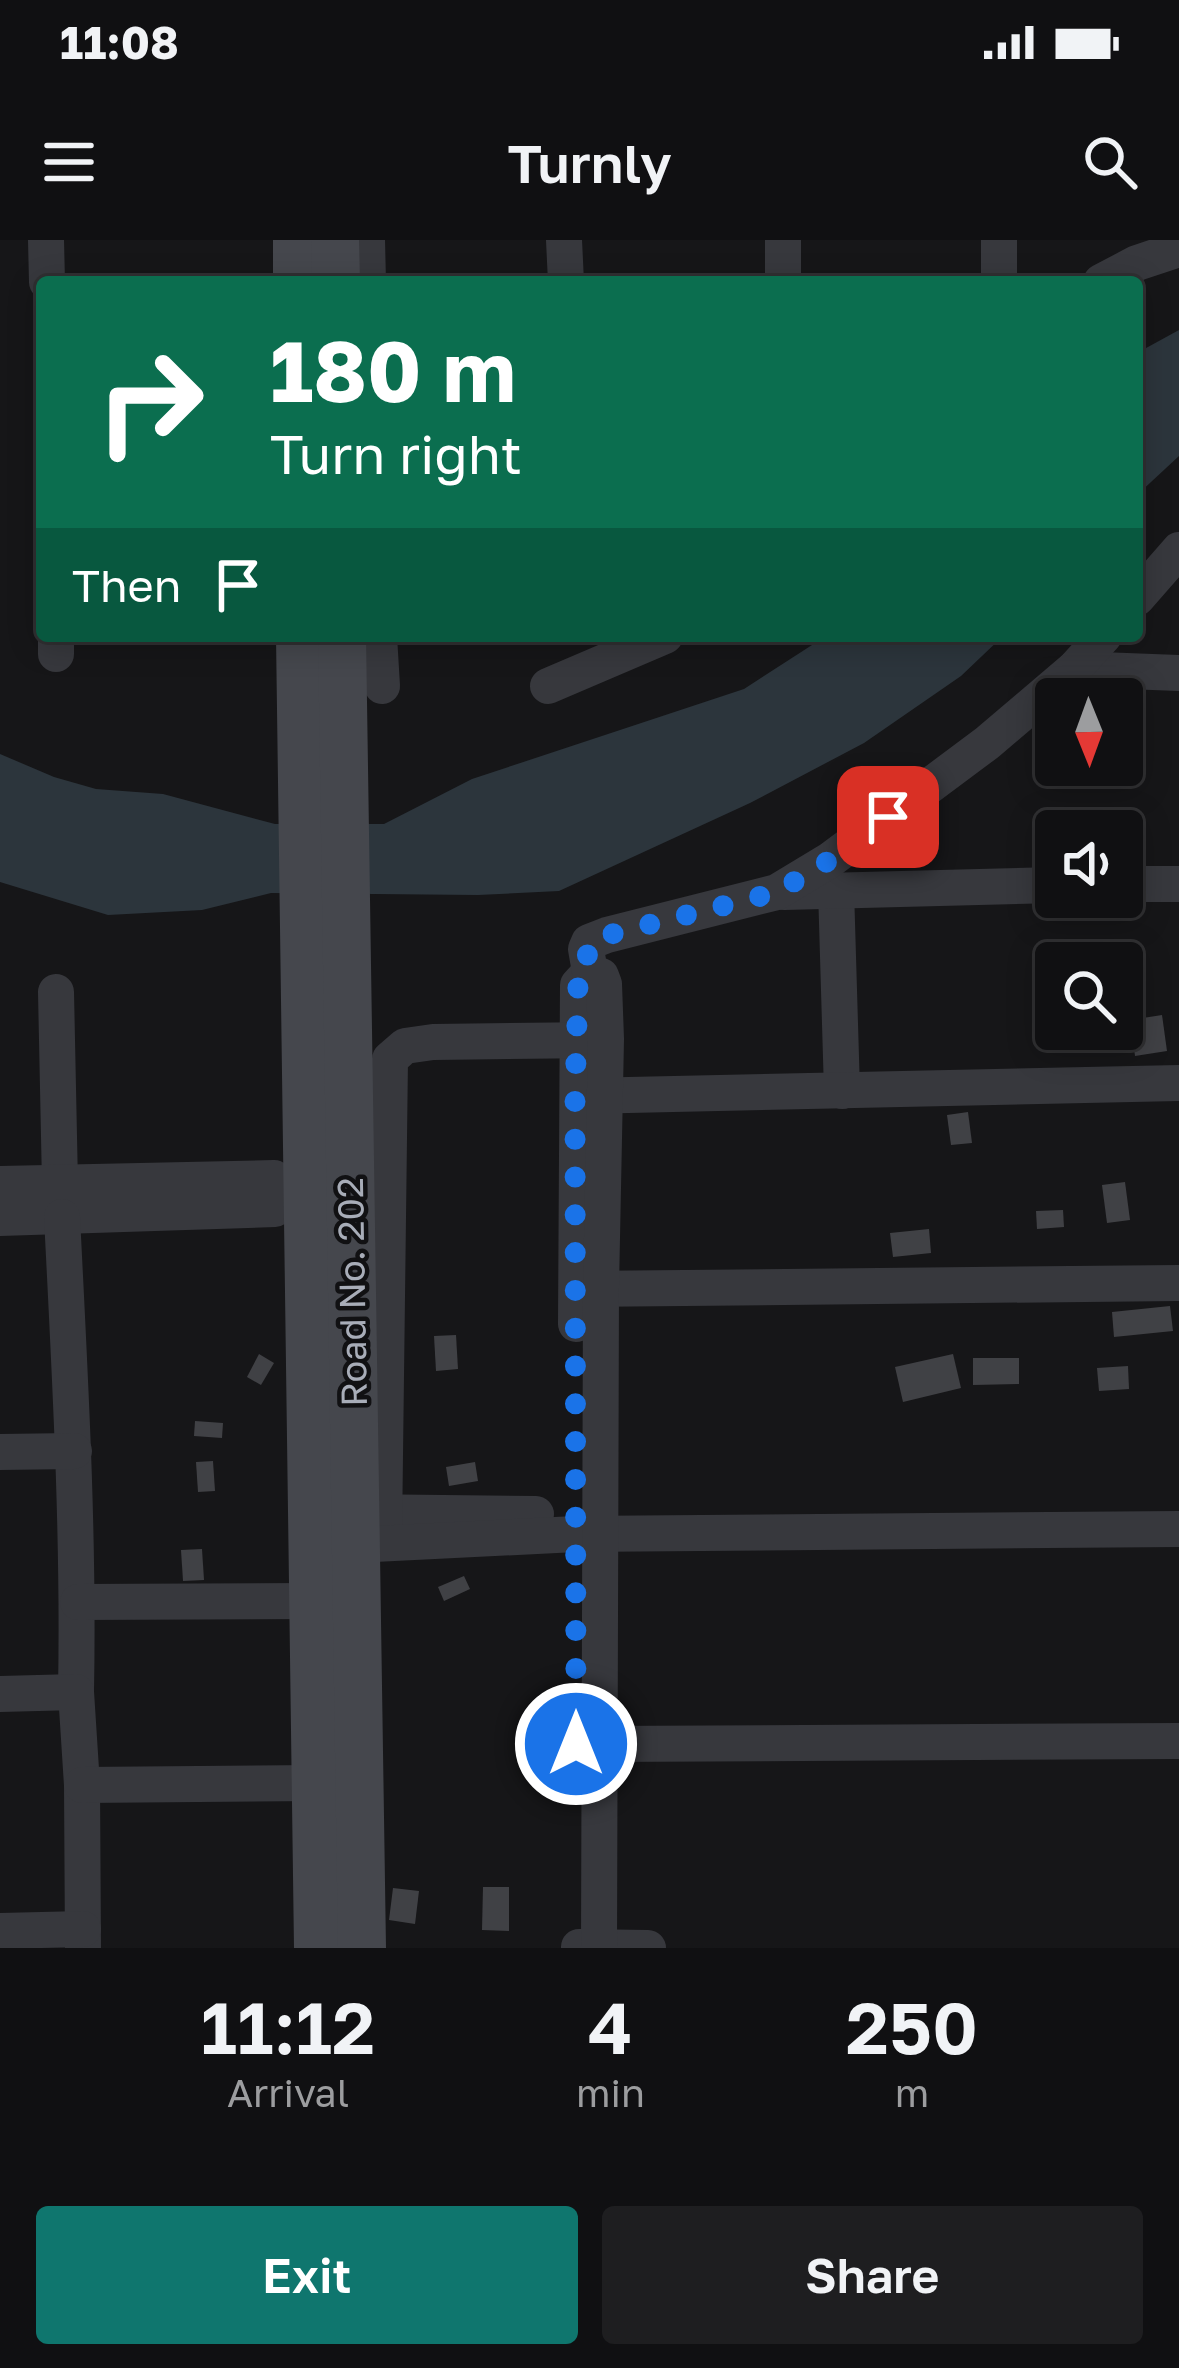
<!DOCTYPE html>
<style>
:root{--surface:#101012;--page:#1e1e20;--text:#f1f3f6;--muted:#9c9d9f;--line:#303032;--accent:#0f766e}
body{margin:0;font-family:"Golos Text",sans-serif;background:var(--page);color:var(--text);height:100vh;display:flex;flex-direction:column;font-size:45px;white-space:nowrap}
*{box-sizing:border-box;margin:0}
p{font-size:39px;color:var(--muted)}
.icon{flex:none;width:66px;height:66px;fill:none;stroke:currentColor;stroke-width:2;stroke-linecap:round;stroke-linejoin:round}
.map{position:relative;height:1708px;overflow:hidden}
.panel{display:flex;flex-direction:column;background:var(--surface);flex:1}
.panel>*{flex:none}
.top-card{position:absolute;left:36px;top:36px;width:1107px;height:366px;border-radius:12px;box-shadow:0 6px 30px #0003,0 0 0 3px var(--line);background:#0b6e4f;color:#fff;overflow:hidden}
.needle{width:78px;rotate:179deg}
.tools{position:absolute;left:1035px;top:438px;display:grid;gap:24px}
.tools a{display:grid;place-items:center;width:108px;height:108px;border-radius:12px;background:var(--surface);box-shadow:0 6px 30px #0003,0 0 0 3px var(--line);font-size:60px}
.pin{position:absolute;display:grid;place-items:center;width:102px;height:102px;color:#fff;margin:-51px;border-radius:24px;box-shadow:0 6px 18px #0006}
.me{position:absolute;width:132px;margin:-66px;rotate:0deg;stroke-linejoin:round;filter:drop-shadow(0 0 9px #0008)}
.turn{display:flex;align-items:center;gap:42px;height:252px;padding:0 36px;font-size:54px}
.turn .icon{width:156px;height:156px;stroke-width:2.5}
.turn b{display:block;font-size:84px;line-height:102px}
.then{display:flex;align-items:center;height:114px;padding:0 36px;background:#0003;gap:24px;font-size:45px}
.eta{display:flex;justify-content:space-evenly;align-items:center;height:204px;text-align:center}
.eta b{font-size:72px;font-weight:600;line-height:84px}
.button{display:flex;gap:24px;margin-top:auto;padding:24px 36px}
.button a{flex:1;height:138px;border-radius:12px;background:var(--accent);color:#fff;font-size:48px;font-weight:600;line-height:138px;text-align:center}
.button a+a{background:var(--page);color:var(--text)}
.status{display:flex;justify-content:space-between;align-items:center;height:84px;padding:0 60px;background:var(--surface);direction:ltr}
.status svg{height:33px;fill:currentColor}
header{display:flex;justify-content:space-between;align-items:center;height:156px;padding:0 36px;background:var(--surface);font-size:54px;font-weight:600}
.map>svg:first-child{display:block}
.water{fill:#2c353c}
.building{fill:#404145}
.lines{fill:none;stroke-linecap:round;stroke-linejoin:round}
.street{stroke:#37383d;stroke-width:36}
.secondary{stroke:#45474d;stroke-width:48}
.route{stroke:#1a73e8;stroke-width:21;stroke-dasharray:0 37.8}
.labels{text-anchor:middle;stroke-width:9;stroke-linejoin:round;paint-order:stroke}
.street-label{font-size:36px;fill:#a8adb8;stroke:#111113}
</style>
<div class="status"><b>11:08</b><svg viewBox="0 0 49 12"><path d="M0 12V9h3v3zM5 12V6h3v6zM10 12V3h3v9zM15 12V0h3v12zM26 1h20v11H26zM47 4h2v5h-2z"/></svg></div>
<header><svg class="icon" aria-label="menu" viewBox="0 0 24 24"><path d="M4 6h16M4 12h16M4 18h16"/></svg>Turnly<svg class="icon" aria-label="search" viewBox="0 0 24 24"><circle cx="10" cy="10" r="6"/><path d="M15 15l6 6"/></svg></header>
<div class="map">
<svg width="1179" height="1708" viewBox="0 0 1179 1708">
<rect width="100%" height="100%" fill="#161618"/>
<g class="water">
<path d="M1179 90V216L1137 255V113Z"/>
<path d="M826 396H1003L961 436 864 503 750 563 559 651 478 655 271 653 202 670 108 675 0 642V514L54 537 96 549 163 554 275 584H384L472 539 744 449Z"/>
</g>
<g class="building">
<path d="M1162 775 1167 811 1135 816 1130 780Z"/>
<path d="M968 872 972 903 951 905 947 875Z"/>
<path d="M1125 942 1130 980 1107 983 1102 945Z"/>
<path d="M1063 970 1064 987 1037 989 1036 971Z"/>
<path d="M929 989 931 1013 893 1017 890 993Z"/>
<path d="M1170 1066 1173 1091 1114 1097 1112 1072Z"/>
<path d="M456 1095 458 1129 436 1131 434 1096Z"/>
<path d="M259 1114 274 1123 261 1145 247 1137Z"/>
<path d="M953 1114 961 1148 903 1162 895 1127Z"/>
<path d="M973 1118H1019V1144L973 1145Z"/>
<path d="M1128 1126 1129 1149 1099 1151 1097 1128Z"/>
<path d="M195 1181 223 1183 222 1198 194 1196Z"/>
<path d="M213 1221 215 1251 198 1252 196 1222Z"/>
<path d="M475 1222 478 1241 449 1246 446 1227Z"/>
<path d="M202 1309 204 1340 183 1341 181 1310Z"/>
<path d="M464 1336 470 1349 444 1361 438 1347Z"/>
<path d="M483 1647H509V1691L482 1690Z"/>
<path d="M393 1648 419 1651 415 1684 389 1680Z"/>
</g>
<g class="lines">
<g class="street">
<path d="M46 0 47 42"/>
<path d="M367 0 368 42"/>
<path d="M564 0 566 42"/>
<path d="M783 0V42"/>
<path d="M999 42V0"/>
<path d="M1101 42 1137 23 1179 9"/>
<path d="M1137 358 1179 310"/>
<path d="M56 396V414"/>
<path d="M379 396 382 446"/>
<path d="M1074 429 1179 433"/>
<path d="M548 446 665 396"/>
<path d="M1122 644H1179"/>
<path d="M836 649 842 851"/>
<path d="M784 652 1056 645"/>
<path d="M56 752 60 944"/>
<path d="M583 856 1179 843"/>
<path d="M0 944 274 938 280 944 282 952 275 969 0 978"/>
<path d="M62 977C70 1136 79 1294 76 1452"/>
<path d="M577 1049 1179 1043"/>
<path d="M576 1084 578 745 590 732"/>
<path d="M0 1212 74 1211"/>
<path d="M354 1272 536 1274"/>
<path d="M384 1294 390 819 405 806 433 802 599 800"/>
<path d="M354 1305 576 1294 1179 1289"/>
<path d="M78 1362 313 1361"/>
<path d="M0 1454 76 1452 82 1545 83 1708"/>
<path d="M601 1504 1179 1501"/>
<path d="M82 1545 316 1543"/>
<path d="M0 1691 83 1689"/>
<path d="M579 1707 648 1708"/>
<path d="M599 1708 601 1048 606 799 604 744 601 736 590 732 586 709 589 702 607 695 777 652 830 620 987 503 1074 429 1104 396"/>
</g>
<g class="secondary">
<path d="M297 0V42"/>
<path d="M335 0 336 42"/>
<path d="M300 396 318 1708"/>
<path d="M342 396 362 1708"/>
</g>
</g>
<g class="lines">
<path class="route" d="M576 1504 575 856 578 745 590 732C588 718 583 707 596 698L777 652 830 620 888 577"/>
</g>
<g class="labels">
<g class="street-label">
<text transform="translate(352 1052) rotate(-91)" y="13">Road No. 202</text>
</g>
</g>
</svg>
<div class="tools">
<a><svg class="needle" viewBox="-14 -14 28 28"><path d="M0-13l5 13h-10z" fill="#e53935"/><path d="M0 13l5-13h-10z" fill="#9c9d9f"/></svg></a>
<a><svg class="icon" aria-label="sound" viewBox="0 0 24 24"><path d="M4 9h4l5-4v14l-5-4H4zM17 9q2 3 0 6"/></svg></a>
<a><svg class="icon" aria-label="search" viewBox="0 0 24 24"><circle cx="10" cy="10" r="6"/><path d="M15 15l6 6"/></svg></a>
</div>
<div class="pin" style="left:888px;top:577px;background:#d93025"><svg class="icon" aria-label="arrive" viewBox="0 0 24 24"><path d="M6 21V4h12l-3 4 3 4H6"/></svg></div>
<svg class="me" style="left:576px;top:1504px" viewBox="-20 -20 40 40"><circle r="17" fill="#1a73e8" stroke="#fff" stroke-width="3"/><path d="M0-11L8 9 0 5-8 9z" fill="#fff"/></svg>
<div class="top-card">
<div class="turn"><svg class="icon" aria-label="right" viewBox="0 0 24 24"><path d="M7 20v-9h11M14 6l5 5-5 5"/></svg><div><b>180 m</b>Turn right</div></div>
<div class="then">Then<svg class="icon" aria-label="arrive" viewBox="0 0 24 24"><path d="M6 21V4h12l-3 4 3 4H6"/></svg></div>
</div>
</div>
<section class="panel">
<div class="eta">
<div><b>11:12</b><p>Arrival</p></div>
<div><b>4</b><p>min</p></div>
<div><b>250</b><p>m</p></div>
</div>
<div class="button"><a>Exit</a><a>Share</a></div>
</section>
